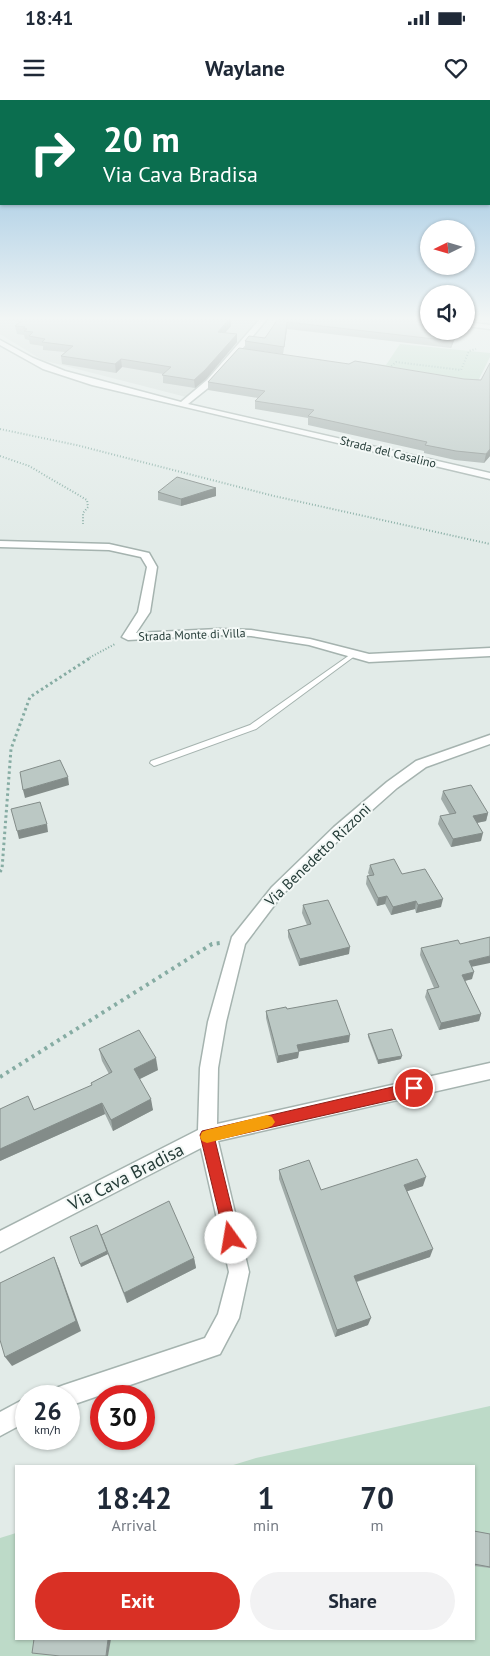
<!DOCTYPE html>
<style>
:root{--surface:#fff;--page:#f2f2f3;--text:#1f2937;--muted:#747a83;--accent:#d93025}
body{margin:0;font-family:"PT Sans",sans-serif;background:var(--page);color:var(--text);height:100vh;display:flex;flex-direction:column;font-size:19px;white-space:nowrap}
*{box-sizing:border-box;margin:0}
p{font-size:16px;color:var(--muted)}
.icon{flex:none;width:28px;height:28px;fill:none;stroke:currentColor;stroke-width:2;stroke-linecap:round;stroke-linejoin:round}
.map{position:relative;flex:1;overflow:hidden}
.drawer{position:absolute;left:15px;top:1365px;width:460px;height:175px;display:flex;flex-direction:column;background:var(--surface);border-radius:0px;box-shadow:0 1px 4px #0004}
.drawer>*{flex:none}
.top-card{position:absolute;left:0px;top:0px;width:490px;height:105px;box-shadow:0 1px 4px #0004;background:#0b6e4f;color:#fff;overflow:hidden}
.needle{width:32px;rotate:265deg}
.tools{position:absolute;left:420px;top:120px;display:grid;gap:10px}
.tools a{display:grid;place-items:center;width:55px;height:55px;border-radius:50%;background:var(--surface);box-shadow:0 1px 4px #0004;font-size:25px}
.speed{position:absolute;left:15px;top:1285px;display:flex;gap:10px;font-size:25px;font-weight:700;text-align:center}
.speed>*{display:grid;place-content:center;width:65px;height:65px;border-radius:50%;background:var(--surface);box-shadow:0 1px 4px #0004;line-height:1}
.speed small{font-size:12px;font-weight:400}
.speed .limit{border:8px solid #d22;background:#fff;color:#111}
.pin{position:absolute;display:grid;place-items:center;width:42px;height:42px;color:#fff;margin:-21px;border:2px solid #fff;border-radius:50%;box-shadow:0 1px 5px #0007}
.me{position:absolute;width:55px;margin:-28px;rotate:347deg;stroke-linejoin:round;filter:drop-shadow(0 0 4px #0008)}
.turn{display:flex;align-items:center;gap:18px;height:105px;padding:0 20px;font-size:22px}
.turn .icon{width:65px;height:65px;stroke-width:2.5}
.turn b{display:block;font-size:35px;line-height:42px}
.eta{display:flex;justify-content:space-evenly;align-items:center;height:85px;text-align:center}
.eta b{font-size:30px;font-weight:800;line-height:35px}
.cta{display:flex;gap:10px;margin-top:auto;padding:10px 20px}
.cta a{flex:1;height:58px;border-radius:30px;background:var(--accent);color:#fff;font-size:20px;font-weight:800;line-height:58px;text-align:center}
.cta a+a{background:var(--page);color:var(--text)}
.status{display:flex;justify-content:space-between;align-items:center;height:35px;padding:0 25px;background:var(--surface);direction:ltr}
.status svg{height:14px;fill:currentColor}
header{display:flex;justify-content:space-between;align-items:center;height:65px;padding:0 20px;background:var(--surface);font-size:22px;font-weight:800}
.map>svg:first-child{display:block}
.built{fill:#d1dbd7}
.green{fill:#bddac8}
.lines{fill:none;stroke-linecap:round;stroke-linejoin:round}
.service-casing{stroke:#a5b3af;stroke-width:2}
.minor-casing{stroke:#a5b3af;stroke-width:3}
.path-far2{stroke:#86aca3;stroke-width:2;stroke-dasharray:1 2;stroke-linecap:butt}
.path-far1{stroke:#86aca3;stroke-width:3;stroke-dasharray:2.5 3;stroke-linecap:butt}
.path{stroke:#86aca3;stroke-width:4;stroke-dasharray:3 4.5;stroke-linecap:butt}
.service{fill:#fff;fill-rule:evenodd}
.minor{fill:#fff;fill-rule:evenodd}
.wall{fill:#a1aca9}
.shaded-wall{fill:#838c89}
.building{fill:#bbc8c4;stroke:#838c89}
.route{fill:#d93025;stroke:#8d1f18}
.slow{fill:#f59e0b}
.labels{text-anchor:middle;stroke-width:4;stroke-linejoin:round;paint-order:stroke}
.far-street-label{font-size:12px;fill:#243b37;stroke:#f3f8f6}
.street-label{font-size:15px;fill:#243b37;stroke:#f3f8f6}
.near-street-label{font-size:18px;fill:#243b37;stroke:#f3f8f6}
</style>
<div class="status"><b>18:41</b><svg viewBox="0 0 49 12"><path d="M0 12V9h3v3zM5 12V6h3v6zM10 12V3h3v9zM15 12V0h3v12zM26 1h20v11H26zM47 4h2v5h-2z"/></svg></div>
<header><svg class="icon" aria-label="menu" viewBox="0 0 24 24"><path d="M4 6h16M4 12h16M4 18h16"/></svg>Waylane<svg class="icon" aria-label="heart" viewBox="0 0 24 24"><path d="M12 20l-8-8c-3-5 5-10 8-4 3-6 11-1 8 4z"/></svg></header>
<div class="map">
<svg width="490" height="1556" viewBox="0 0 490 1556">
<rect width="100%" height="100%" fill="#e2ebe8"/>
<path class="built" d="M0 219H258L243 240 190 298 42 260 0 234Z"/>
<g class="green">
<path d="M400 244 490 253V257L478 281 365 263 386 265Z"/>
<path d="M490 1306V1556H0V1438L16 1433V1539H474V1366H230L256 1358Z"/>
</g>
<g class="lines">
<defs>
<path id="service" d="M354 552 356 553V555L256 629 157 665 154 666 150 663 151 661 250 625Z"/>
<g id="minor">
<path d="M260 219H267L213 284 188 304 490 373V379L92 285 43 269 0 245V240L33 258 65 271 181 302 207 280Z"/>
<path d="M466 222 490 225V229L466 226Z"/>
<path d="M0 441 109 444 149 453 157 467 150 512 136 533 219 529 251 530 310 539 369 554 490 548V556L369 562 309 545 251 536 219 535 128 540 122 537 138 512 147 467 141 457 109 450 0 447Z"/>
<path d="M490 635V644L426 667 397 688 344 735 282 795 245 844 226 922 218 968 217 1024 490 963V979L218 1041 249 1172 239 1218 220 1254 69 1306V1296H53L56 1288 64 1285 205 1238 218 1214 229 1172 201 1048 0 1152V1131L198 1030 200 968 208 922 232 837 272 787 334 727 387 682 416 661Z"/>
<path d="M26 1298V1322L0 1336V1312Z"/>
</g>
</defs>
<use href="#service" class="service-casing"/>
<use href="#minor" class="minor-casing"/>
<g class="path-far2">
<path d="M389 268 396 262 461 270 469 251 476 249"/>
<path d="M0 329 76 345 274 396 490 444"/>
<path d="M0 356 29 366 87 400 88 407 83 413V424"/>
<path d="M87 559 115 544"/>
</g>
<path class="path-far1" d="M0 772 2 769 11 649 30 597 90 558"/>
<path class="path" d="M0 977 212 844 220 843"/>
<use href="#service" class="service"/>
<use href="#minor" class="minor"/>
</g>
<g class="wall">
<path d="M0 219H232L231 221V226L225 233 237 242 206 279 195 288 163 283V274L122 267 116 273 62 264 61 256 65 252 43 250V246L30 244 29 240 25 239 24 235 17 234 15 226 21 222Z"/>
<path d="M278 219 458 231 451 248 287 229 283 254 245 249V241L265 238Z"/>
<path d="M239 248 490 356 484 363 455 360 424 353V351L308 325V318L255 309V301L258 298 208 290V282Z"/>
<path d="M216 388V396L181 406 158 400V392Z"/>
<path d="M443 691 488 713 486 721 477 723 481 741 451 747 438 724 440 716 450 715 441 699Z"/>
<path d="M370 765 402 774 441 807 416 813 415 809 391 815 385 804 377 806 366 784 367 776H370L368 773Z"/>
<path d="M303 805 349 854 299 866 288 837V830L307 825 302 813Z"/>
<path d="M460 844 472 867V879L465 881 481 914 479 921 439 930 425 897 427 890 434 888 420 855 421 848Z"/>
<path d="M287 909 349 942 299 951 298 958 277 963 266 918V911Z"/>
<path d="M368 934 401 959 378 964 368 937Z"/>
<path d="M99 949 158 970 139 979 153 1010 113 1031 105 1014 0 1061V1009L34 1010 92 986 91 983 109 974 102 961Z"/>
<path d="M279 1070 321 1090 423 1086 407 1091 430 1157 357 1182 368 1225 335 1237 279 1079Z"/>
<path d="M104 1144 194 1158 196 1168 127 1203 105 1147 108 1154 81 1167Z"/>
<path d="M474 1431 490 1434V1468L474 1466Z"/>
</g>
<g class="shaded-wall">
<path d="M227 219H232L231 221V226L219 240 218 232Z"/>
<path d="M287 222V229L283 254 284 247Z"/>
<path d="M456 231H458L451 248 452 241Z"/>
<path d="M237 234V242L206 279 195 288 194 280Z"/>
<path d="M121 259 122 267 116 273 115 264Z"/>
<path d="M490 349V356L484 363 486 354Z"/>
<path d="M216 388V396L181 406V399Z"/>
<path d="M68 677 69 685 25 698 23 690Z"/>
<path d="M488 713 486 721 471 724 473 716Z"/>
<path d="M47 724 48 732 19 739 17 731Z"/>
<path d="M483 733 481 741 451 747 453 739Z"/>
<path d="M387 796 385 804 377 806 378 798Z"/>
<path d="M443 799 441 807 416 813 418 805Z"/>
<path d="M416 801 415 809 391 815 393 807Z"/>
<path d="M350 847 349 854 299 866 300 859Z"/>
<path d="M490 856V863L466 868 469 861Z"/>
<path d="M474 872 472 879 460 882 462 875Z"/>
<path d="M481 914 479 921 439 930 441 923Z"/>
<path d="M350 935 349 942 297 952V945Z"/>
<path d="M299 952 298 958 277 963 278 956Z"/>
<path d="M402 956 401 959 378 964V960Z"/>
<path d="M156 958 158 970 136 981 134 969Z"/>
<path d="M151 999 153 1010 113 1031 111 1020Z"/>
<path d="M102 1003 105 1014 0 1061V1049Z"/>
<path d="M426 1077 423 1086 402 1093 404 1085Z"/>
<path d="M433 1149 430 1157 352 1183 354 1176Z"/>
<path d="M107 1151 108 1154 81 1167 80 1164Z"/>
<path d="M54 1157 59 1169 81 1231 12 1266 5 1257Z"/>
<path d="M194 1158 196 1168 127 1203 124 1193Z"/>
<path d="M371 1218 368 1225 335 1237 337 1230Z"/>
<path d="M108 1539H111L108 1556H106Z"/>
</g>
<g class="building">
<path d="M24 219H229L218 232 237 234 205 270 194 280 162 275 171 267 121 259 115 264 61 256 73 246 42 242 45 239 29 236 33 232 24 231 27 229 23 228 25 227 15 226Z"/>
<path d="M278 219H429V231H456L452 241 287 222 284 247 245 241 249 236 265 238Z"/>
<path d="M239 248 349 264 355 261 464 279 481 280 490 263V349L486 354 456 351 425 345 427 342 308 316 314 310 255 301 265 291 208 282Z"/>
<path d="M177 377 216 388 181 399 158 392Z"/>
<path d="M60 660 68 677 23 690 20 672Z"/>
<path d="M471 685 488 713 473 716 483 733 453 739 440 716 456 713 443 691Z"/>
<path d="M40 702 47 724 17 731 11 709Z"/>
<path d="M394 759 402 774 425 769 443 799 418 805 416 801 393 807 387 796 378 798 367 776 374 775 370 765Z"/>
<path d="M328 800 350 847 300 859 288 830 311 824 303 805Z"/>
<path d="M490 837V856L469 861 474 872 462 875 481 914 441 923 427 890 439 887 421 848 458 840 460 844Z"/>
<path d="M337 900 350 935 297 945 299 952 278 956 266 911 286 907 287 909Z"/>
<path d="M392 929 402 956 378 960 368 934Z"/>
<path d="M139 930 156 958 134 969 151 999 111 1020 102 1003 0 1049V1009L28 996 34 1010 92 985 91 983 112 972 99 949Z"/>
<path d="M417 1059 426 1077 404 1085 433 1149 354 1176 371 1218 337 1230 279 1070 309 1060 321 1090Z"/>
<path d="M169 1101 194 1158 124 1193 101 1135Z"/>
<path d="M97 1125 107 1151 80 1164 70 1137Z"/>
<path d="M54 1157 76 1221 5 1257 0 1240V1183Z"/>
<path d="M474 1431 490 1434V1467L474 1464Z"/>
<path d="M34 1539H108L106 1556H60L32 1553Z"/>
</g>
<linearGradient id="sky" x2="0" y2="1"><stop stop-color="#84b7dc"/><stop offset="0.5" stop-color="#f2f6f5"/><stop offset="1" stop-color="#f2f6f5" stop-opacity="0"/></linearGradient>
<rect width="490" height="437" fill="url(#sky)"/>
<path class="route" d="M414 982 419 984 421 988 419 993 414 995 215 1040 239 1138 237 1143 231 1145 226 1143 200 1035 202 1031Z"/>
<path class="slow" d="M267 1015 272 1017 275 1022 272 1026 267 1028 207 1043 202 1041 200 1037 202 1032 207 1030Z"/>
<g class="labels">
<g class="far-street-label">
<text transform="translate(388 352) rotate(14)" y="4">Strada del Casalino</text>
<text transform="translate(192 535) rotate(-2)" y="4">Strada Monte di Villa</text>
</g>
<g class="street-label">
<text transform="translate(318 755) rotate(-44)" y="5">Via Benedetto Rizzoni</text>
</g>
<g class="near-street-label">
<text transform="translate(126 1077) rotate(-27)" y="6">Via Cava Bradisa</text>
</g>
</g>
</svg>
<div class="tools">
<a><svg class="needle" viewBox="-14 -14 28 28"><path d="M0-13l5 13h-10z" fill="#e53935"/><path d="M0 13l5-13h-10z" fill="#747a83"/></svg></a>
<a><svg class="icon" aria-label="sound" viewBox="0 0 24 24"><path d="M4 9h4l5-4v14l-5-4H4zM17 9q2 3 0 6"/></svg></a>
</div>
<div class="speed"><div>26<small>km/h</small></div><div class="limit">30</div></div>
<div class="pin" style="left:414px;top:988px;background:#d93025"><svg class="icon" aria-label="arrive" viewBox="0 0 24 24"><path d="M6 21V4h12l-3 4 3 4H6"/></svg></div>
<svg class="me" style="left:231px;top:1138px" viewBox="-20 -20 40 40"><circle r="19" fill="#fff"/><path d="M0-13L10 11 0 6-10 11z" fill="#d93025"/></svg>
<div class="top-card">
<div class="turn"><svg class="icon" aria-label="right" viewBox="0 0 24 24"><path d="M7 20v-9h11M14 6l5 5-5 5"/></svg><div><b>20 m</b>Via Cava Bradisa</div></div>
</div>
<section class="drawer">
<div class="eta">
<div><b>18:42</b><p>Arrival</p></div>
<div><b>1</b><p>min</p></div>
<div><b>70</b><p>m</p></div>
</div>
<div class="cta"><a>Exit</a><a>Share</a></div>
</section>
</div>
